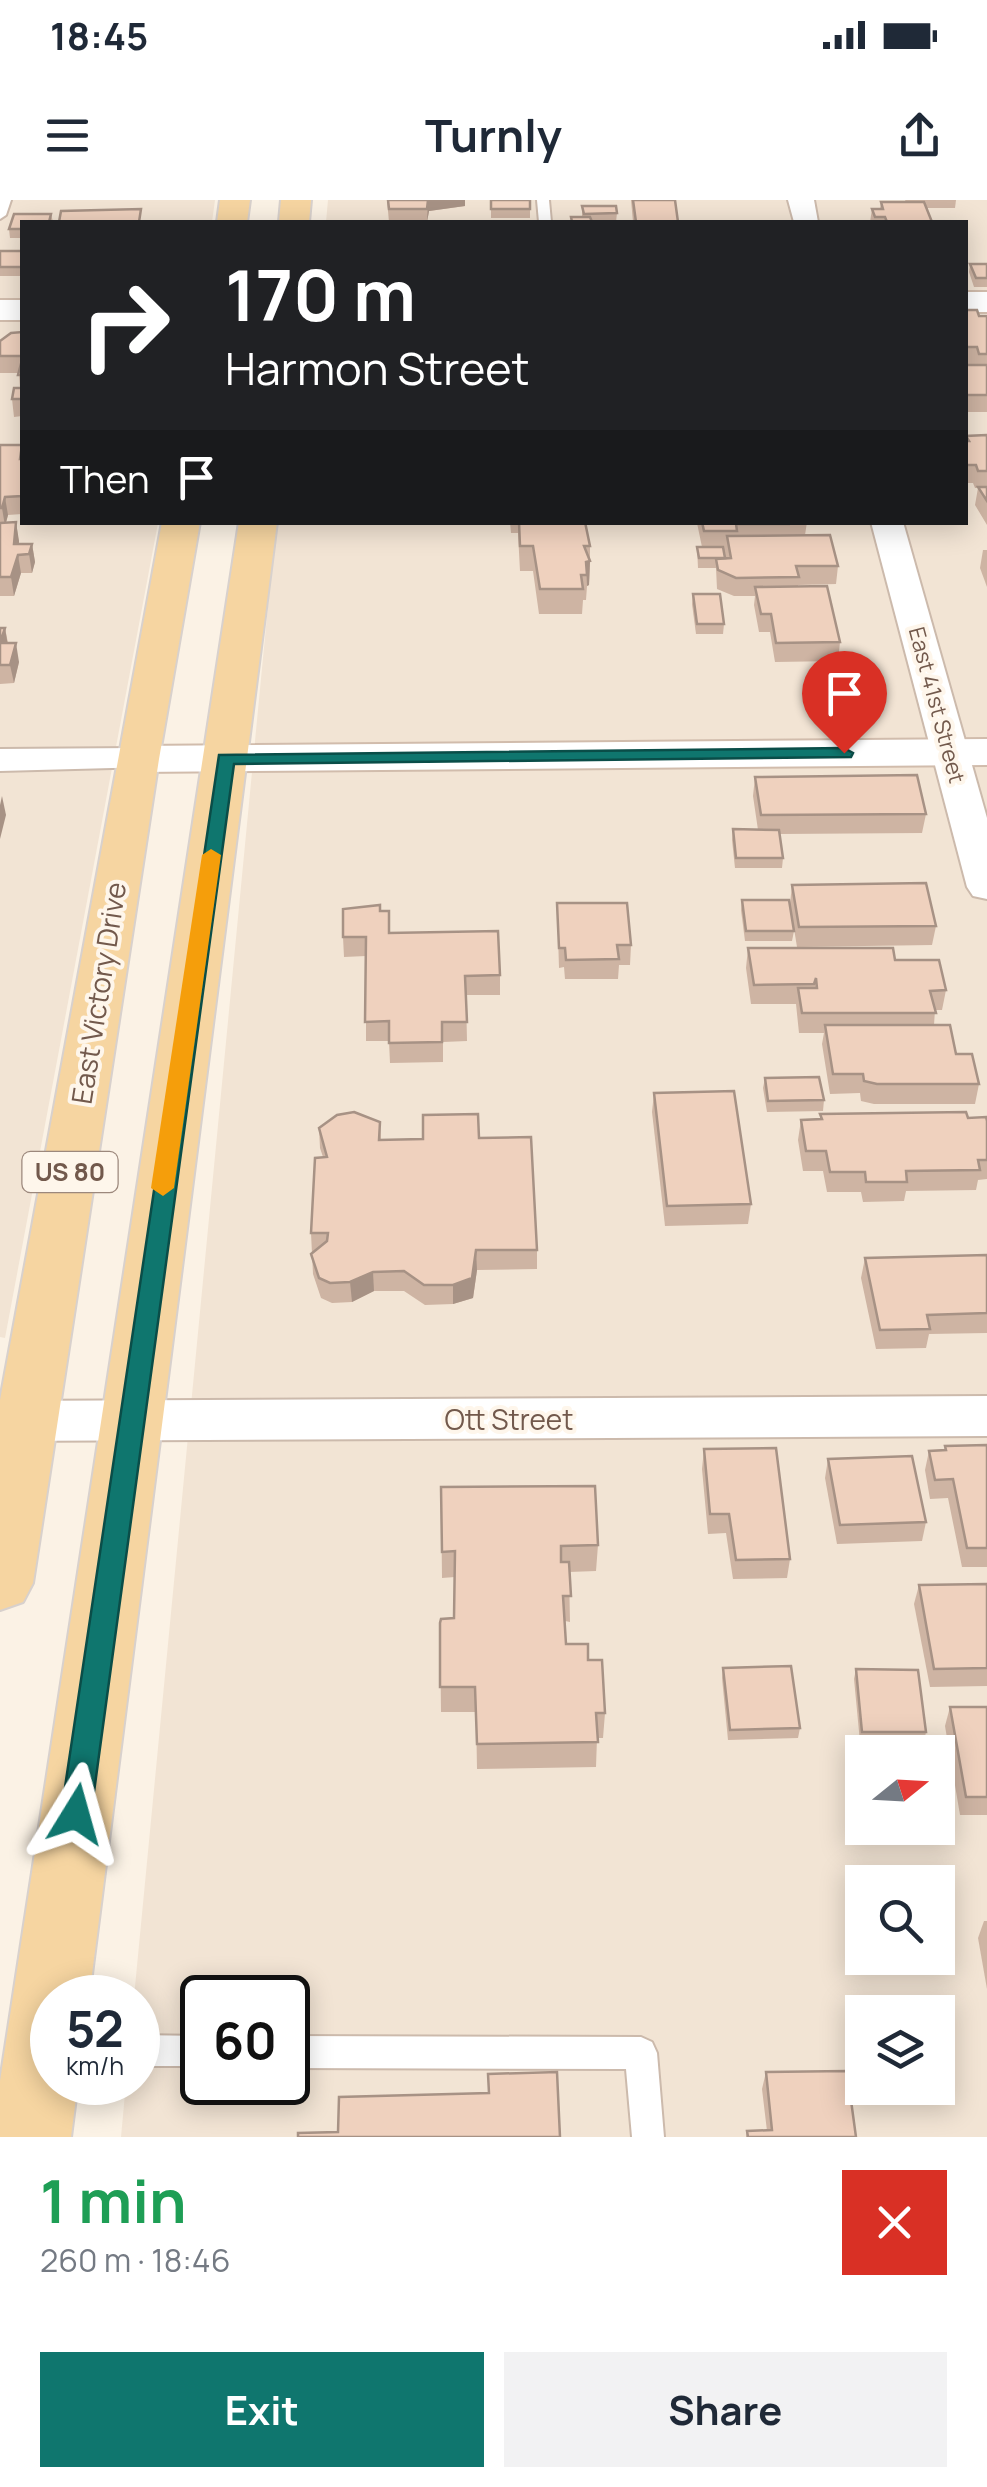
<!DOCTYPE html>
<meta charset="utf-8">
<style>
:root{--surface:#fff;--page:#f2f2f3;--text:#1f2937;--muted:#747a83;--accent:#0f766e}
body{margin:0;font-family:Manrope,sans-serif;background:var(--page);color:var(--text);height:100vh;display:flex;flex-direction:column;font-size:38px;white-space:nowrap}
*{box-sizing:border-box;margin:0}
p{font-size:32px;color:var(--muted)}
.icon{flex:none;width:55px;height:55px;fill:none;stroke:currentColor;stroke-width:2;stroke-linecap:round;stroke-linejoin:round}
.map{position:relative;height:1937px;overflow:hidden}
.side{display:flex;flex-direction:column;background:var(--surface);flex:1}
.side>*{flex:none}
.guide{position:absolute;left:20px;top:20px;width:948px;height:305px;border-radius:0px;box-shadow:0 5px 25px #0003;background:#202124;color:#fff;overflow:hidden}
.needle{width:65px;rotate:72deg}
.controls{position:absolute;left:845px;top:1535px;display:grid;gap:20px}
.controls a{display:grid;place-items:center;width:110px;height:110px;border-radius:0px;background:var(--surface);box-shadow:0 5px 25px #0003;font-size:50px}
.speed{position:absolute;left:30px;top:1775px;display:flex;gap:20px;font-size:50px;font-weight:700;text-align:center}
.speed>*{display:grid;place-content:center;width:130px;height:130px;border-radius:50%;background:var(--surface);box-shadow:0 5px 25px #0003;line-height:1}
.speed small{font-size:25px;font-weight:400}
.speed .limit{border:5px solid #111;border-radius:15px;background:#fff;color:#111}
.pin{position:absolute;display:grid;place-items:center;width:85px;height:85px;color:#fff;margin:-102px -42px;border-radius:50% 50% 50% 0;rotate:-45deg;box-shadow:0 0 10px #0007}
.pin .icon{rotate:45deg}
.me{position:absolute;width:110px;margin:-55px;rotate:8deg;stroke-linejoin:round;filter:drop-shadow(0 0 8px #0008)}
.turn{display:flex;align-items:center;gap:35px;height:210px;padding:0 40px;font-size:45px}
.turn .icon{width:130px;height:130px;stroke-width:2.5}
.turn b{display:block;font-size:70px;line-height:85px}
.then{display:flex;align-items:center;height:95px;padding:0 40px;background:#0003;gap:20px;font-size:38px}
.round{display:grid;place-items:center;flex:none;width:105px;height:105px;border-radius:0px;background:var(--page)}
.summary{display:flex;align-items:center;justify-content:space-between;height:170px;padding:0 40px}
h1{font-size:60px;font-weight:700;line-height:75px;color:#1e9e55}
.cta{display:flex;gap:20px;margin-top:auto;padding:20px 40px}
.cta a{flex:1;height:115px;border-radius:0px;background:var(--accent);color:#fff;font-size:40px;font-weight:700;line-height:115px;text-align:center}
.cta a+a{background:var(--page);color:var(--text)}
.status{display:flex;justify-content:space-between;align-items:center;height:70px;padding:0 50px;background:var(--surface);direction:ltr}
.status svg{height:28px;fill:currentColor}
header{display:flex;justify-content:space-between;align-items:center;height:130px;padding:0 40px;background:var(--surface);font-size:45px;font-weight:700}
.map>svg:first-child{display:block}
.residential{fill:#f2e4d4;fill-rule:evenodd}
.lines{fill:none;stroke-linecap:round;stroke-linejoin:round}
.lane-casing{stroke:#ccbaac;stroke-width:4}
.street-casing{stroke:#ccbaac;stroke-width:4}
.secondary-casing{stroke:#d1bcac;stroke-width:4}
.primary-casing{stroke:#d8d1cd;stroke-width:4}
.lane{fill:#fff;fill-rule:evenodd}
.street{fill:#fff;fill-rule:evenodd}
.secondary{fill:#fff;fill-rule:evenodd}
.primary{fill:#f6d5a1;fill-rule:evenodd}
.wall{fill:#ceb4a3}
.shaded-wall{fill:#a79285}
.building{fill:#efd1be;stroke:#a79285;stroke-width:2.5}
.route{fill:#0f766e;stroke:#0a4d48;stroke-width:2.5}
.slow{fill:#f59e0b}
.labels{text-anchor:middle;stroke-width:8;stroke-linejoin:round;paint-order:stroke}
.far-street-label{font-size:22px;fill:#72594c;stroke:#fef6eb}
.shield{fill:#fef6eb;stroke:#9c887c;stroke-width:2.5}
.shield-label{font-size:25px;font-weight:bold;fill:#72594c}
.street-label{font-size:28px;fill:#72594c;stroke:#fef6eb}
</style>
<div class="status"><b>18:45</b><svg viewBox="0 0 49 12"><path d="M0 12V9h3v3zM5 12V6h3v6zM10 12V3h3v9zM15 12V0h3v12zM26 1h20v11H26zM47 4h2v5h-2z"/></svg></div>
<header><svg class="icon" aria-label="menu" viewBox="0 0 24 24"><path d="M4 6h16M4 12h16M4 18h16"/></svg>Turnly<svg class="icon" aria-label="share" viewBox="0 0 24 24"><path d="M12 15V3M7 8l5-5 5 5M5 13v7h14v-7"/></svg></header>
<div class="map">
<svg width="987" height="1937" viewBox="0 0 987 1937">
<rect width="100%" height="100%" fill="#fbf2e5"/>
<g class="residential">
<path d="M0 0H215L212 22H22V322L158 323 5 1138 0 1137Z"/>
<path d="M328 0H987V93H965V22H326Z"/>
<path d="M965 120H987V1937H121L126 1883 138 1882 134 1797 276 323 965 322ZM862 1552H938V1628H862ZM862 1682H938V1758H862ZM202 1798H288V1882H202ZM862 1812H938V1888H862Z"/>
</g>
<g class="lines">
<defs>
<g id="lane">
<path d="M0 0H11L6 15 0 19Z"/>
<path d="M537 0H549L551 22H539Z"/>
<path d="M138 1835 202 1836V1866H138Z"/>
<path d="M288 1836 641 1837 652 1842 657 1853 664 1937H632L626 1869 288 1868Z"/>
</g>
<g id="street">
<path d="M788 0H814L818 22H794Z"/>
<path d="M871 322H903L987 618V699L973 696 967 687Z"/>
<path d="M137 548 150 551 155 559 150 567 0 571V549Z"/>
<path d="M987 1196V1236L0 1241V1201Z"/>
</g>
<g id="secondary">
<rect x="965" y="92" width="22" height="20"/>
<rect x="0" y="100" width="22" height="20"/>
<path d="M987 539V565L137 572 121 568 115 559 121 550 137 546Z"/>
</g>
<g id="primary">
<path d="M220 0H250L247 22H217Z"/>
<path d="M281 0H311L309 22H279Z"/>
<path d="M162 322H200L159 559 33 1383 23 1402 0 1410V1200Z"/>
<path d="M239 322H277L89 1798H52V1882H78L71 1937H0V1881Z"/>
</g>
</defs>
<use href="#lane" class="lane-casing"/>
<use href="#street" class="street-casing"/>
<use href="#secondary" class="secondary-casing"/>
<use href="#primary" class="primary-casing"/>
<use href="#lane" class="lane"/>
<use href="#street" class="street"/>
<use href="#secondary" class="secondary"/>
<use href="#primary" class="primary"/>
</g>
<g class="wall">
<path d="M387 0H465V6L429 11 427 22H389Z"/>
<rect x="491" y="0" width="39" height="18"/>
<path d="M631 0H675L678 22H633Z"/>
<path d="M905 0H956L955 8H927L932 22H870L872 9H880L881 2H906Z"/>
<path d="M582 6 617 13 616 22H571V17H582Z"/>
<path d="M14 14H51L53 22H22V38H10L9 29Z"/>
<rect x="0" y="51" width="22" height="25"/>
<path d="M970 64H987V87H974L969 72Z"/>
<path d="M965 110 979 116H987V212H965V165H975L965 164Z"/>
<path d="M22 132V216L14 217 12 199 20 188 19 173H0V156Z"/>
<path d="M987 235V325L975 305 978 288H975L973 283H965V241L966 236Z"/>
<path d="M0 245H22V314L8 315 6 323 16 322 19 344H32L35 362 32 373H21L14 396H0Z"/>
<path d="M510 322H585L590 346V361L589 385 587 386 586 400H583L582 414H539L533 371H520L518 333H511Z"/>
<path d="M678 322H807L805 335 838 366 836 384 798 385V386L840 442 838 461 775 462 770 432H759L754 405 755 396H734L717 389 716 368H698L697 347H702L697 323Z"/>
<path d="M983 350H987V387L980 368Z"/>
<path d="M693 394 724 424 723 434H696L692 404Z"/>
<path d="M0 428H5L8 443 19 462 14 483 0 484Z"/>
<path d="M755 577 926 614 922 633 779 634 783 658 782 668H735L732 640 733 629 758 630 753 596Z"/>
<path d="M792 685 936 726 932 745 797 747 790 704Z"/>
<path d="M742 700 794 731 792 741H745L741 710Z"/>
<path d="M557 703 631 745 630 765H619L618 779H565L564 767 559 768Z"/>
<path d="M380 711 390 733 500 775V795H466L467 841 443 842V862L390 863 389 841H366V756L344 757 343 737Z"/>
<path d="M748 748 895 760 946 790 942 810H935L934 825 979 884 975 904H874L861 901 860 893 830 894 822 844 824 833H799L796 804H751L746 768Z"/>
<path d="M765 878 824 900 823 911 767 912 763 888Z"/>
<path d="M654 893 751 1004 748 1024 665 1026 652 912Z"/>
<path d="M820 914 968 918 987 921V979L978 980 976 990 906 991 904 1001 863 1002 861 992H827L823 971H803L798 940 801 920 820 919Z"/>
<path d="M380 922 381 940 479 938 537 1050V1069L477 1070 473 1098 453 1104 425 1105 404 1091H374L352 1102 332 1103 321 1098 313 1074 311 1033 323 957 320 948 319 928Z"/>
<path d="M987 1055V1133L929 1134 926 1148 876 1149 861 1078 865 1058Z"/>
<path d="M987 1245V1367H962L948 1298 930 1299 925 1270 929 1251 944 1250 945 1246Z"/>
<path d="M704 1249 790 1359 787 1378 733 1379 726 1333 708 1334 702 1269Z"/>
<path d="M828 1259 926 1322 922 1341 837 1344 825 1278Z"/>
<path d="M441 1287 598 1345 596 1371 569 1372 570 1422 565 1421 566 1444 588 1460 605 1513 603 1538H597L596 1567 477 1569 476 1512H441L440 1423 454 1418 455 1377 442 1378Z"/>
<path d="M987 1384V1486L930 1487 914 1404 919 1385Z"/>
<path d="M723 1468 800 1528 798 1538 728 1540 722 1478Z"/>
<path d="M856 1469 926 1532 924 1542H860L854 1479Z"/>
<path d="M950 1507H987V1615H960L945 1526Z"/>
<path d="M984 1721H987V1789L978 1738Z"/>
<path d="M766 1872 856 1937H746L747 1931H767L762 1889Z"/>
</g>
<g class="shaded-wall">
<path d="M428 0H465V6L429 11 427 22Z"/>
<path d="M5 297 8 315 5 326 2 308Z"/>
<path d="M16 322 19 341 18 355 21 373 14 396 11 377Z"/>
<path d="M32 344 35 362 32 373 29 354Z"/>
<path d="M590 361 589 385 587 386 586 362Z"/>
<path d="M5 428 8 446 0 443Z"/>
<path d="M16 443 19 462 14 483 10 465Z"/>
<path d="M2 596 6 615 0 639V605Z"/>
<path d="M476 1050 477 1070 473 1098 453 1104V1085Z"/>
<path d="M373 1072 374 1091 352 1102 350 1082Z"/>
</g>
<g class="building">
<path d="M388 0H428L427 9H389Z"/>
<rect x="491" y="0" width="39" height="9"/>
<path d="M633 0H675L678 22H636Z"/>
<path d="M881 2H924L932 22H887L885 17H875L872 9H883Z"/>
<path d="M582 6H616L617 13 584 14Z"/>
<path d="M141 9 139 22H59L61 11Z"/>
<path d="M14 14H51L49 22H22V29H9Z"/>
<path d="M571 17H590L592 22H572Z"/>
<rect x="0" y="51" width="22" height="16"/>
<path d="M970 64H987V78H976Z"/>
<path d="M965 110H977L979 116H987V154H979L977 147H965Z"/>
<path d="M22 132V156H0V141L11 133Z"/>
<path d="M22 160V175H18Z"/>
<rect x="965" y="165" width="22" height="30"/>
<path d="M14 188H22V199H12Z"/>
<path d="M987 235V271H978L976 265H966L965 241H969L966 236Z"/>
<path d="M0 245H22L20 259H22V296L5 297 2 308H0Z"/>
<path d="M978 287H987V301Z"/>
<path d="M16 322 14 344H32L29 354 18 355 11 377H0V323Z"/>
<path d="M519 322H585L590 346H584L590 361 586 362 587 375H581L583 389H540L533 346H520Z"/>
<path d="M702 322H787L788 324H736L737 331H704Z"/>
<path d="M830 335 838 366H796L799 377 736 378 718 370 716 359 731 358 727 336Z"/>
<path d="M697 347H723L725 358H699Z"/>
<path d="M827 386 840 442 776 443 771 414H761L755 387Z"/>
<path d="M693 394H720L724 424H697Z"/>
<path d="M0 428H5L0 443H16L10 465H0Z"/>
<path d="M917 575 926 614 761 615 755 577Z"/>
<path d="M733 629 779 630 783 658H736Z"/>
<path d="M926 683 936 726 799 727 792 685Z"/>
<path d="M742 700H789L794 731H746Z"/>
<path d="M557 703H627L631 745H617L619 759 566 760 565 748H559Z"/>
<path d="M380 705V711H389V733L498 731 500 775 465 776 467 822H442V842L389 843V821L365 822 366 737H343V709Z"/>
<path d="M748 748H893L895 760H939L946 790 930 791 936 813H802L798 788H817L816 778 814 784 754 785Z"/>
<path d="M825 825H950L956 854H972L979 884H877L864 881 863 874H833Z"/>
<path d="M819 877 824 900 768 901 765 878Z"/>
<path d="M734 891 751 1004 667 1006 654 893Z"/>
<path d="M354 912 380 922 379 940 423 939V915L478 914 479 938 531 937 537 1050H476L472 1078 453 1085H424L404 1071 373 1072 350 1082 330 1083 319 1078 311 1054 327 1041 328 1033H311L315 958 327 957 319 928 337 915Z"/>
<path d="M966 912 968 918 986 917 987 921V960H978L980 970 906 971 907 982H866L865 972H830L826 951H806L801 920 822 919 820 914Z"/>
<path d="M987 1055V1113L927 1115 930 1129 880 1130 865 1058Z"/>
<path d="M987 1245V1348H967L953 1279 935 1280 929 1251 946 1250 945 1246Z"/>
<path d="M776 1248 790 1359 736 1360 729 1314H710L704 1249Z"/>
<path d="M912 1256 926 1322 840 1325 828 1259Z"/>
<path d="M595 1286 598 1345 561 1346V1362H569L571 1396H563L566 1444H588V1460H602L605 1513H596L598 1542 477 1544 475 1487H440V1423L441 1419 454 1418 455 1351 442 1352 441 1287Z"/>
<path d="M987 1384V1468L934 1469 919 1385Z"/>
<path d="M791 1466 800 1528 730 1530 723 1468Z"/>
<path d="M856 1469 918 1470 926 1532H862Z"/>
<path d="M950 1507H987V1597H966Z"/>
<path d="M847 1871 856 1937H748L747 1931 772 1930 766 1872Z"/>
<path d="M557 1872 560 1937H298V1933L338 1932 339 1897 489 1893 488 1874Z"/>
</g>
<path class="route" d="M844 548 853 553 851 557 234 564 91 1614 86 1624 76 1628 66 1624 61 1614 219 555Z"/>
<path class="slow" d="M211 649 221 655 174 988 163 996 151 988 202 655Z"/>
<g class="labels">
<g class="far-street-label">
<text transform="translate(937 505) rotate(75)" y="8">East 41st Street</text>
</g>
<rect class="shield" x="22.5" y="952" width="95" height="40" rx="8"/>
<g class="shield-label">
<text x="70" y="981">US 80</text>
</g>
<g class="street-label">
<text transform="translate(99 793) rotate(-81)" y="10">East Victory Drive</text>
<text x="509" y="1230">Ott Street</text>
</g>
</g>
</svg>
<div class="controls">
<a><svg class="needle" viewBox="-14 -14 28 28"><path d="M0-13l5 13h-10z" fill="#e53935"/><path d="M0 13l5-13h-10z" fill="#747a83"/></svg></a>
<a><svg class="icon" aria-label="search" viewBox="0 0 24 24"><circle cx="10" cy="10" r="6"/><path d="M15 15l6 6"/></svg></a>
<a><svg class="icon" aria-label="layers" viewBox="0 0 24 24"><path d="M12 4l9 5-9 5-9-5zM3 14l9 5 9-5"/></svg></a>
</div>
<div class="speed"><div>52<small>km/h</small></div><div class="limit">60</div></div>
<div class="pin" style="left:844px;top:553px;background:#d93025"><svg class="icon" aria-label="arrive" viewBox="0 0 24 24"><path d="M6 21V4h12l-3 4 3 4H6"/></svg></div>
<svg class="me" style="left:76px;top:1614px" viewBox="-20 -20 40 40"><path d="M0-17L14 15 0 8-14 15z" fill="#0f766e" stroke="#fff" stroke-width="4"/></svg>
<div class="guide">
<div class="turn"><svg class="icon" aria-label="right" viewBox="0 0 24 24"><path d="M7 20v-9h11M14 6l5 5-5 5"/></svg><div><b>170 m</b>Harmon Street</div></div>
<div class="then">Then<svg class="icon" aria-label="arrive" viewBox="0 0 24 24"><path d="M6 21V4h12l-3 4 3 4H6"/></svg></div>
</div>
</div>
<section class="side">
<div class="summary"><div><h1>1 min</h1><p>260 m · 18:46</p></div><a class="round" style="background:#d93025;color:#fff"><svg class="icon" aria-label="close" viewBox="0 0 24 24"><path d="M6 6l12 12M18 6L6 18"/></svg></a></div>
<div class="cta"><a>Exit</a><a>Share</a></div>
</section>
